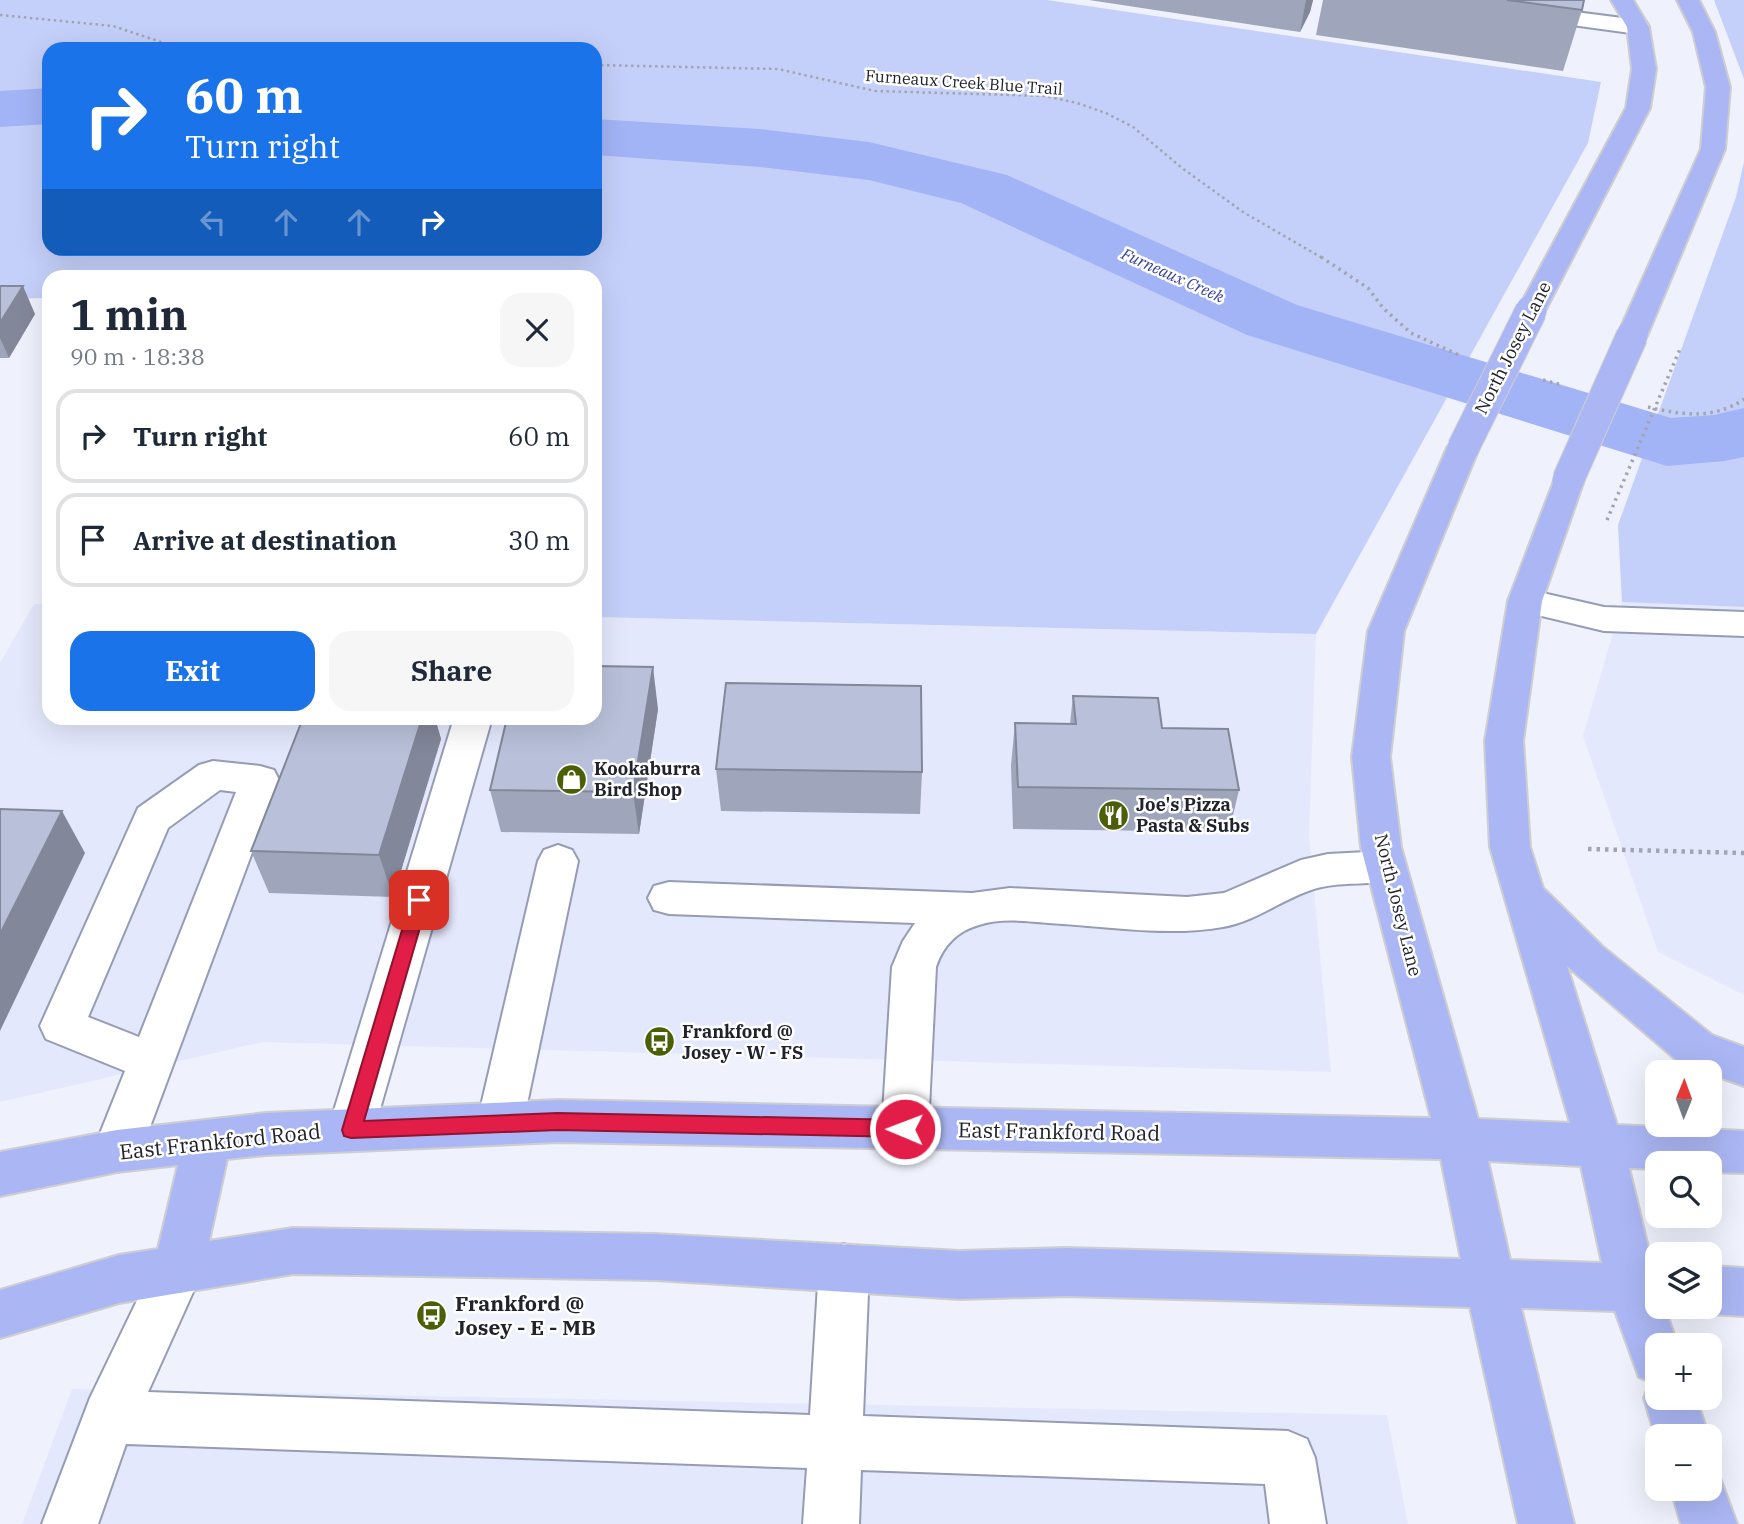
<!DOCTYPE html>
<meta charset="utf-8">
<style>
:root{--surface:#fff;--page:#f6f6f7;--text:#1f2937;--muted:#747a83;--line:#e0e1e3;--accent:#1a73e8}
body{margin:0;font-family:"IBM Plex Serif",serif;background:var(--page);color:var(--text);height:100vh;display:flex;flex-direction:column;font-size:26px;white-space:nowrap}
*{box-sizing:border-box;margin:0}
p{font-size:23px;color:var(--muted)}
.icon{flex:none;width:38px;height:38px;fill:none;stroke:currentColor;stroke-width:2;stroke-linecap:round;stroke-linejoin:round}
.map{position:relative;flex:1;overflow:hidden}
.details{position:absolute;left:42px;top:270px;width:560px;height:455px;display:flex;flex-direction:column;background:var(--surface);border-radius:21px;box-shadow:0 7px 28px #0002}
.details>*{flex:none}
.top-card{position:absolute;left:42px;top:42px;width:560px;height:214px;border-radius:21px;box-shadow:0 7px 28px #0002;background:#1a73e8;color:#fff;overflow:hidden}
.needle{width:46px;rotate:1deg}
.tools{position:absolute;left:1645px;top:1060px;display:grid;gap:14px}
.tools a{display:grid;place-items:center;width:77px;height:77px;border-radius:14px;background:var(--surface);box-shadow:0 7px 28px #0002;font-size:35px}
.pin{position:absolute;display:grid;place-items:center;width:60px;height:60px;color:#fff;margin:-30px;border-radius:14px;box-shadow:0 4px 10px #0006}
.me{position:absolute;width:77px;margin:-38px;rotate:271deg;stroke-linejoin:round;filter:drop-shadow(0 0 5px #0008)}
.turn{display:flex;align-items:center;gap:24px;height:147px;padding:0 28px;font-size:32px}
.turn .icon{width:91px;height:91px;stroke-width:2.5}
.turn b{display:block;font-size:49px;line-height:60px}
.lanes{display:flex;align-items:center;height:66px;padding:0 28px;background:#0003;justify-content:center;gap:35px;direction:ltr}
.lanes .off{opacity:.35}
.round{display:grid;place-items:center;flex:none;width:74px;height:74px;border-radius:21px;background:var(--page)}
.head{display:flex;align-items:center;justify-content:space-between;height:119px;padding:0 28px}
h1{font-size:42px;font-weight:800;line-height:52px}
.action{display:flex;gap:14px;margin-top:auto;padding:14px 28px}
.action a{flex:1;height:80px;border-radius:21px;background:var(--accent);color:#fff;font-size:28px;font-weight:800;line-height:80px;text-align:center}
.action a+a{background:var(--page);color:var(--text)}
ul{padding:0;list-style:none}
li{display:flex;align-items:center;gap:21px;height:94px;margin:0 14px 10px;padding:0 14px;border:4px solid var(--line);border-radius:21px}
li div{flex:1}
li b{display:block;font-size:26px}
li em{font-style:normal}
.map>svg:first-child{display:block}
.built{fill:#e3e8fc}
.green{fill:#c5d0fa;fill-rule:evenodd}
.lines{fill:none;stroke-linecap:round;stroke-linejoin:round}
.river{fill:#a3b4f6;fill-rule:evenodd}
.minor-casing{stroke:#959cb4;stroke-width:4}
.major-casing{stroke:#ceced1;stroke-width:4}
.path-far2{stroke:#a2a4af;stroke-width:2.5;stroke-dasharray:2.5 3.5;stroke-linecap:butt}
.path-far1{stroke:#a2a4af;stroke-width:3.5;stroke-dasharray:2.5 4.5;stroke-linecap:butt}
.path{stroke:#a2a4af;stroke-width:4.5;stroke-dasharray:3.5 5;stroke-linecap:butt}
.minor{fill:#fff;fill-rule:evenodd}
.major{fill:#abb7f4;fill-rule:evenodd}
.major-bridge-casing{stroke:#ceced1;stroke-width:33;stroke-linecap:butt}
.path-bridge{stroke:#a2a4af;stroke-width:3.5;stroke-dasharray:2.5 4.5;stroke-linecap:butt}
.major-bridge{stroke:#abb7f4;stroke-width:31}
.wall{fill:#9fa6bb}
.shaded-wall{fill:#828799}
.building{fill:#b9c1da;stroke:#828799;stroke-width:2}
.route{fill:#e11d48;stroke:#92132f;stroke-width:2}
.labels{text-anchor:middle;stroke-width:5;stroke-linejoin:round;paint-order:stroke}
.far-street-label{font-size:16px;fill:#20222c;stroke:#fff}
.far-water-label{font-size:16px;font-style:italic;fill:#353f9c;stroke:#fff}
.street-label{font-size:18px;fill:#20222c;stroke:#fff}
.poi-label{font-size:18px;font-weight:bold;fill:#20222c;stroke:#fff;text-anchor:start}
.near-street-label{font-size:21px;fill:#20222c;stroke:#fff}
.near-poi-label{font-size:21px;font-weight:bold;fill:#20222c;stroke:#fff;text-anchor:start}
</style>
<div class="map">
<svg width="1744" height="1524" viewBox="0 0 1744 1524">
<rect width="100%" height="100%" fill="#eff2fd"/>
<g class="built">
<path d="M1622 602 1744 607V995L1658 952 1583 736Z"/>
<path d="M34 604H49V718H595V617L1316 634 1309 836 1331 1072 263 1042 0 1102V663Z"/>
<path d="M72 1389 1387 1415 1408 1524H22Z"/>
</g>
<g class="green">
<path d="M0 0H1047L1601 82 1588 143 1316 634 595 617V276H49V298L0 299ZM49 49H595V248H49Z"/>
<path d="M1714 0H1744V79Z"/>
<path d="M1744 162V607L1622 602 1618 525 1736 197Z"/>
</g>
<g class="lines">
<g class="river">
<path d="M49 88V124L0 127V91Z"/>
<path d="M595 119 760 129 869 142 1007 175 1297 305 1671 418 1714 415 1744 408V457L1725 461 1667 466 1247 335 961 203 869 180 760 167 595 155Z"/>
</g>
<defs>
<g id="minor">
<path d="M1422 0H1482L1638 20 1646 22 1649 27 1646 32 1638 34 1433 6 1425 5Z"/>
<path d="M1525 589 1604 607 1744 612V636L1604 631 1513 609 1508 601 1513 593Z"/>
<path d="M454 718H492L374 1130 368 1145 351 1151 334 1145 328 1130Z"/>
<path d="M213 761 260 766 274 770 279 780 141 1151 134 1166 117 1172 100 1166 93 1151 125 1071 46 1039 40 1026 138 808 199 765ZM220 790 236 792 139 1037 88 1017 168 828Z"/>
<path d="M558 845 572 850 578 861 523 1123 516 1138 500 1144 484 1138 477 1123 538 861 544 850Z"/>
<path d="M1386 851 1400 856 1406 867 1400 878C1372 887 1340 880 1311 890 1281 900 1256 921 1223 927 1167 937 1105 926 1048 923 1026 921 1001 918 979 925 957 931 943 946 936 967L928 1129 921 1144 905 1150 889 1144 882 1129 892 967 903 941 915 923 669 914 654 910 648 898 654 886 669 882 972 893 1010 888 1187 897 1224 893 1301 860 1328 854Z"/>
<path d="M844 1244 862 1251 869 1268 863 1416 1288 1431 1307 1439 1315 1458 1326 1524H1270L1265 1484 861 1470 859 1524H803L807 1468 126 1444 98 1524H42L90 1398 160 1253 178 1246 196 1253 203 1270 148 1392 810 1415 819 1268 826 1251Z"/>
</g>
<g id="major">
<path d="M1611 0H1633L1649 27 1656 69 1650 108 1545 311 1541 317 1531 320 1521 317 1517 311 1626 108 1632 69 1627 27Z"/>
<path d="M1677 0H1699L1715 32 1730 87 1725 149 1647 336 1642 342 1632 345 1622 342 1617 336 1701 149 1706 87 1693 32Z"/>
<path d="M1463 439 1474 441 1479 448 1404 631 1390 757 1401 847 1478 1119 1570 1123 1490 847 1485 741 1508 601 1557 473 1568 470 1579 473 1584 480 1542 601 1523 741 1530 847 1543 888 1603 947 1712 1035 1744 1047V1086L1680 1063 1567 966 1617 1125 1744 1131V1173L1710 1172V1164H1657V1169L1629 1168 1652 1264H1657V1307H1669L1665 1309 1678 1346H1657V1398H1696L1709 1437H1657V1442L1644 1398 1650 1382 1639 1377 1615 1311 1521 1308 1574 1524H1518L1470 1307 1066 1296 960 1299 655 1280 293 1274 119 1303 0 1338V1290L119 1255 158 1249 178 1165 117 1172 0 1196V1152L117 1130 266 1113 558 1100 1431 1118 1361 847 1352 757 1368 631 1447 448 1452 441ZM558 1142 1441 1159 1461 1259 1066 1248 960 1251 655 1234 293 1228 209 1241 227 1159 266 1155ZM1488 1161 1581 1166 1602 1263 1510 1260Z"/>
<path d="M1710 1266 1744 1268V1316L1710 1314 1693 1307H1710Z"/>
<path d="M1710 1467 1717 1470 1737 1524H1681L1671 1489H1710Z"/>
</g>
</defs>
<use href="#minor" class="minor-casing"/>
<use href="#major" class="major-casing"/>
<g class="path-far2">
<path d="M0 15 113 26 182 49"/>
<path d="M595 65 778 69 875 91 1045 96 1077 103 1106 113 1133 127 1182 168 1243 212 1324 259"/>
</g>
<g class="path-far1">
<path d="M1321 257 1368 288 1384 309 1411 333 1461 356"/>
<path d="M1543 380 1562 385"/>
<path d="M1648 407C1682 415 1714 420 1744 399"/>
</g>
<path class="path" d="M1588 849 1744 853"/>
<use href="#minor" class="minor"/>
<use href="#major" class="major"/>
<defs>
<g id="major-bridge">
<path d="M1463 448 1531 311"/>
<path d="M1568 480 1632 336"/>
</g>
</defs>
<use href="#major-bridge" class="major-bridge-casing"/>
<path class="path-bridge" d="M1607 520 1680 349"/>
<use href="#major-bridge" class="major-bridge"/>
</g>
<g class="wall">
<path d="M1089 0H1313L1310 12 1300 32Z"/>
<path d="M1323 0H1584L1582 10 1563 71 1316 35Z"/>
<path d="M0 286 35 314 9 358H0Z"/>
<path d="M1073 696 1162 728 1239 790 1229 832 1013 829 1011 765 1015 723 1070 724Z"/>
<path d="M658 709 639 834 501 832 490 790Z"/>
<path d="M303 718H435L441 739 393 897 269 893 251 851Z"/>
<path d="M716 769 922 772 920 814 721 811Z"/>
</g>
<g class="shaded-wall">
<path d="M1306 0H1313L1310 12 1300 32Z"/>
<path d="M23 286 35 314 9 358 0 338V323Z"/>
<path d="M653 667 658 709 639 834 633 792Z"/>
<path d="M422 718H435L441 739 393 897 379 855Z"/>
<path d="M62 811 85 853 0 1031V934Z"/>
</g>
<g class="building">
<path d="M1507 0H1584L1582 10Z"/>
<path d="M0 286H23L0 323Z"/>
<path d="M595 666 653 667 633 792 490 790 507 718H595Z"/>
<path d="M726 683 921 686 922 772 716 769Z"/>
<path d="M1073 696 1158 698 1162 728 1228 729 1239 790 1018 787 1015 723 1076 724Z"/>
<path d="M303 718H422L379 855 251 851Z"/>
<path d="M0 809 62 811 0 934Z"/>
</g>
<path class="route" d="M419 894 425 896 428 900 364 1121 558 1113 905 1120 912 1123 915 1129 912 1135 905 1137 558 1130 351 1138 344 1136 342 1130 411 900 413 896Z"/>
<defs>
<symbol id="shop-disc" viewBox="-11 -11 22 22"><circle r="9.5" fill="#4a5f06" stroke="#fff"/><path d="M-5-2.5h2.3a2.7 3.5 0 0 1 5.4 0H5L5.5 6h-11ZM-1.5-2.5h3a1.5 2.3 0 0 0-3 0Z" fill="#fff"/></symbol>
<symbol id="restaurant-disc" viewBox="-11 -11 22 22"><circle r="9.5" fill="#4a5f06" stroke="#fff"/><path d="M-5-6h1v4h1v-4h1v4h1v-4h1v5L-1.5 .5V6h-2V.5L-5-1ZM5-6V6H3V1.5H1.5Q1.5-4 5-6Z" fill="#fff"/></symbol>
<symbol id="bus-disc" viewBox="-11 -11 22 22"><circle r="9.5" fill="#4a5f06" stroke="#fff"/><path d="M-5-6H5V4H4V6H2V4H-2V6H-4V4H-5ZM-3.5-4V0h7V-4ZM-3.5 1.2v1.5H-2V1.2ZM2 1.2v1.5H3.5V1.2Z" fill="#fff"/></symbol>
</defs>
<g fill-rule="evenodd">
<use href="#shop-disc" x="554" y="762" width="35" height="35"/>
<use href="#restaurant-disc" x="1096" y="798" width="35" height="35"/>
<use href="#bus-disc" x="642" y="1024" width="35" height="35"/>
<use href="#bus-disc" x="414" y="1298" width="35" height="35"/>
</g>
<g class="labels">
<g class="far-street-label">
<text transform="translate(964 82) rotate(4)" y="6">Furneaux Creek Blue Trail</text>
</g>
<g class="far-water-label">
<text transform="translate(1173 275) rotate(24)" y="6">Furneaux Creek</text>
</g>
<g class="street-label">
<text transform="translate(1513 348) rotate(-63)" y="6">North Josey Lane</text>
<text transform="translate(1398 905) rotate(76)" y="6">North Josey Lane</text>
</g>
<g class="poi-label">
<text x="594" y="775">Kookaburra<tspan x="594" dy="21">Bird Shop</tspan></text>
<text x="1136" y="811">Joe's Pizza<tspan x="1136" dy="21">Pasta &amp; Subs</tspan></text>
<text x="682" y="1038">Frankford @<tspan x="682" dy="21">Josey - W - FS</tspan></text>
</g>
<g class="near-street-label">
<text transform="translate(1059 1132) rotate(1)" y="7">East Frankford Road</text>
<text transform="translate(220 1142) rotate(-6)" y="7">East Frankford Road</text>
</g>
<g class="near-poi-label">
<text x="455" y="1311">Frankford @<tspan x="455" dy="24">Josey - E - MB</tspan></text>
</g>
</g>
</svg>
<div class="tools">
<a><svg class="needle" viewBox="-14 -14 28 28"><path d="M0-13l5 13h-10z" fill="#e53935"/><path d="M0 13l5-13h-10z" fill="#747a83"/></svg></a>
<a><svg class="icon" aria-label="search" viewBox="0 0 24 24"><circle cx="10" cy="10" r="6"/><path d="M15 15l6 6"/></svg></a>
<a><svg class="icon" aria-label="layers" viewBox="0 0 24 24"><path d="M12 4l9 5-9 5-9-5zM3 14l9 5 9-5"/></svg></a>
<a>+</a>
<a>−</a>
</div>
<div class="pin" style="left:419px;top:900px;background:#d93025"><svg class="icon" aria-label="arrive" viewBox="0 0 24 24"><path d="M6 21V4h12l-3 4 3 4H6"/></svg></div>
<svg class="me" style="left:905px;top:1129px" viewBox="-20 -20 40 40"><circle r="17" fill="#e11d48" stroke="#fff" stroke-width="3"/><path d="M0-11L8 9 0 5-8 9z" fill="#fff"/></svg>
<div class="top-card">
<div class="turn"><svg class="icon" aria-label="right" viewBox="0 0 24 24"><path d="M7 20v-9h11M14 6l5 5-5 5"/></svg><div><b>60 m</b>Turn right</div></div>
<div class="lanes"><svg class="icon off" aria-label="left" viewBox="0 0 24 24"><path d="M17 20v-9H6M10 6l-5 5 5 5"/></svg><svg class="icon off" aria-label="ahead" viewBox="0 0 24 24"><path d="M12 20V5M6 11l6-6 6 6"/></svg><svg class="icon off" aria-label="ahead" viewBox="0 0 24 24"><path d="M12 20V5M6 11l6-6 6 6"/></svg><svg class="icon" aria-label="right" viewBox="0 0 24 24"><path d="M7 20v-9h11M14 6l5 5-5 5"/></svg></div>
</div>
<section class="details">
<div class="head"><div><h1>1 min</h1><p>90 m · 18:38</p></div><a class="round"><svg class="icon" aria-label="close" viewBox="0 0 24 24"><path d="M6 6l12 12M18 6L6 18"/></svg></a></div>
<ul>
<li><svg class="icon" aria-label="right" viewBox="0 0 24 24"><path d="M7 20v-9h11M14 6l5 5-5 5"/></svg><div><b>Turn right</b></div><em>60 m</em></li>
<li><svg class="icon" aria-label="arrive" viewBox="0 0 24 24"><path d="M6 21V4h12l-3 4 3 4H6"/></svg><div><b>Arrive at destination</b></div><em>30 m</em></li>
</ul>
<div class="action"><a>Exit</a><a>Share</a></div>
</section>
</div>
